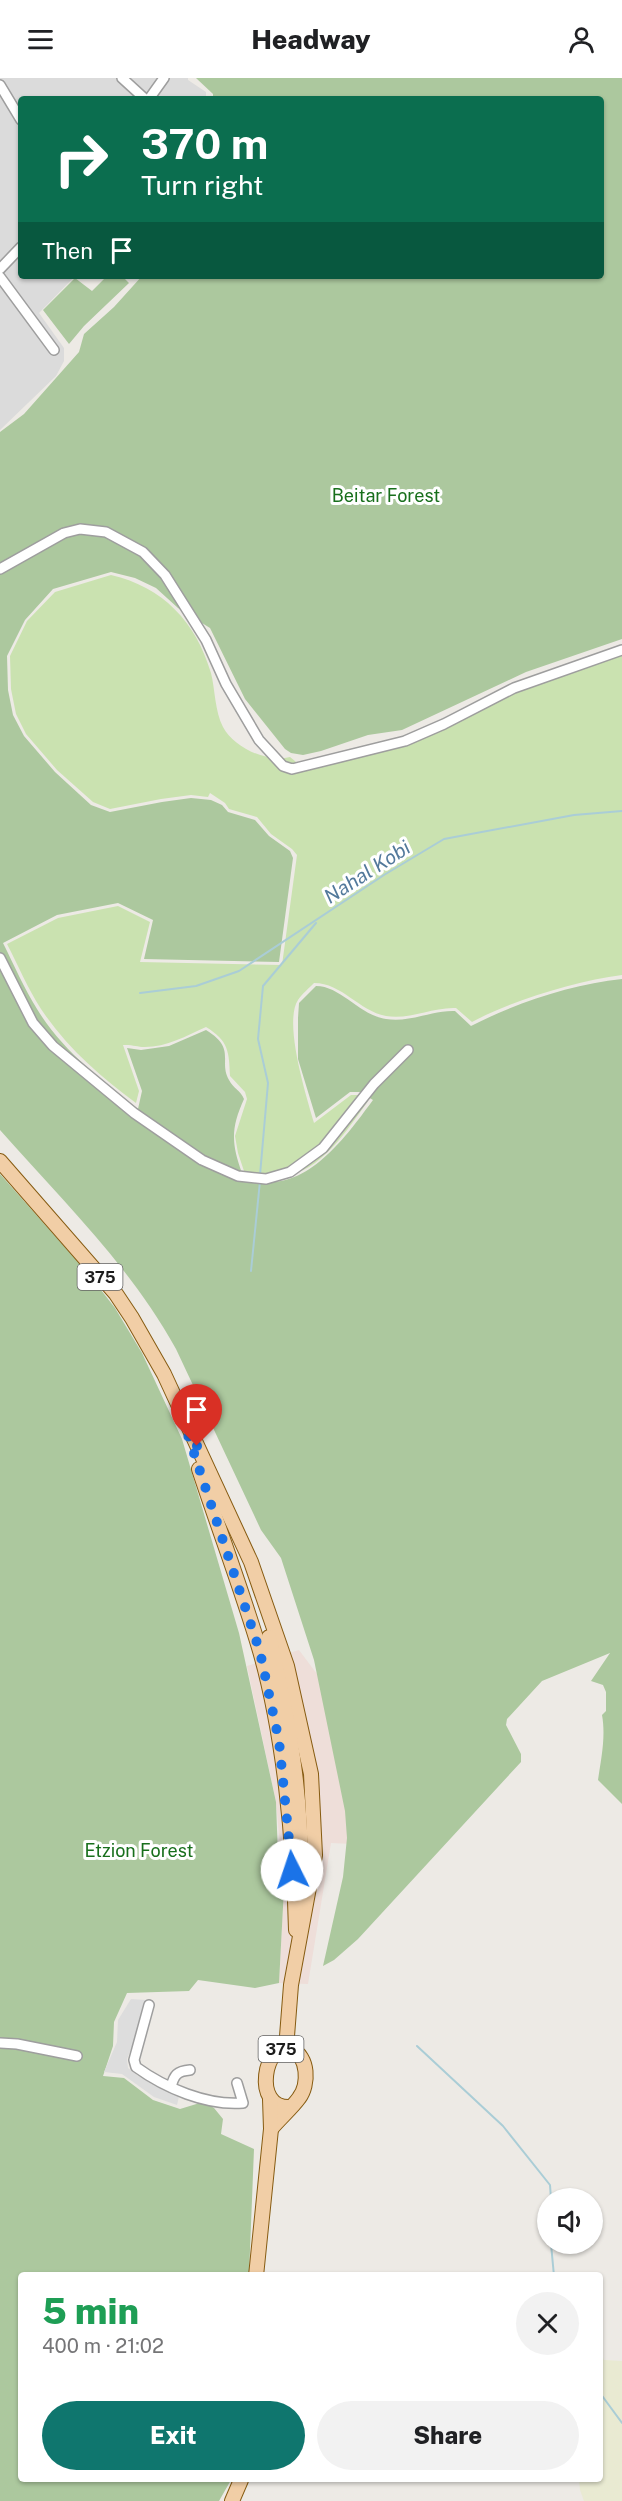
<!DOCTYPE html>
<meta charset="utf-8">
<style>
:root{--surface:#fff;--page:#f2f2f2;--text:#202124;--muted:#757577;--accent:#0f766e}
body{margin:0;font-family:"Public Sans",sans-serif;background:var(--page);color:var(--text);height:100vh;display:flex;flex-direction:column;font-size:22px;white-space:nowrap}
*{box-sizing:border-box;margin:0}
p{font-size:20px;color:var(--muted)}
.icon{flex:none;width:33px;height:33px;fill:none;stroke:currentColor;stroke-width:2;stroke-linecap:round;stroke-linejoin:round}
.map{position:relative;flex:1;overflow:hidden}
.panel{position:absolute;left:18px;top:2194px;width:585px;height:210px;display:flex;flex-direction:column;background:var(--surface);border-radius:6px;box-shadow:0 2px 4px #0004}
.panel>*{flex:none}
.banner{position:absolute;left:18px;top:18px;width:586px;height:183px;border-radius:6px;box-shadow:0 2px 4px #0004;background:#0b6e4f;color:#fff;overflow:hidden}
.controls{position:absolute;left:537px;top:2110px;display:grid;gap:12px}
.controls a{display:grid;place-items:center;width:66px;height:66px;border-radius:50%;background:var(--surface);box-shadow:0 2px 4px #0004;font-size:30px}
.pin{position:absolute;display:grid;place-items:center;width:51px;height:51px;color:#fff;margin:-62px -26px;border-radius:50% 50% 50% 0;rotate:-45deg;box-shadow:0 0 6px #0007}
.pin .icon{rotate:45deg}
.me{position:absolute;width:66px;margin:-33px;rotate:356deg;stroke-linejoin:round;filter:drop-shadow(0 0 4px #0008)}
.turn{display:flex;align-items:center;gap:21px;height:126px;padding:0 24px;font-size:27px}
.turn .icon{width:78px;height:78px;stroke-width:2.5}
.turn b{display:block;font-size:42px;line-height:51px}
.then{display:flex;align-items:center;height:57px;padding:0 24px;background:#0003;gap:12px;font-size:22px}
.round{display:grid;place-items:center;flex:none;width:63px;height:63px;border-radius:32px;background:var(--page)}
.head{display:flex;align-items:center;justify-content:space-between;height:102px;padding:0 24px}
h1{font-size:36px;font-weight:800;line-height:45px;color:#1e9e55}
.primary-button{display:flex;gap:12px;margin-top:auto;padding:12px 24px}
.primary-button a{flex:1;height:69px;border-radius:36px;background:var(--accent);color:#fff;font-size:24px;font-weight:800;line-height:69px;text-align:center}
.primary-button a+a{background:var(--page);color:var(--text)}
header{display:flex;justify-content:space-between;align-items:center;height:78px;padding:0 24px;background:var(--surface);font-size:27px;font-weight:800}
.map>svg:first-child{display:block}
.residential{fill:#dbdbdb}
.military{fill:#eeded9}
.farmland{fill:#e9ead2}
.grass{fill:#cae2b0}
.forest{fill:#acc89e}
.parking{fill:#ddd}
.lines{fill:none;stroke-linecap:round;stroke-linejoin:round}
.stream{stroke:#aacdd6;stroke-width:2}
.street-casing{stroke:#9e9e9e;stroke-width:12}
.primary-casing{stroke:#865b11;stroke-width:16}
.street{stroke:#fff;stroke-width:9}
.primary{stroke:#f1cea6;stroke-width:14}
.route{stroke:#1a73e8;stroke-width:10;stroke-dasharray:0 18}
.labels{text-anchor:middle;stroke-width:6;stroke-linejoin:round;paint-order:stroke}
.shield{fill:#fff;stroke:#616161;stroke-width:1.5}
.shield-label{font-size:16px;font-weight:bold;fill:#1d1d1d}
.park-label{font-size:18px;fill:#186f1c;stroke:#fff}
.water-label{font-size:20px;font-style:italic;fill:#52799b;stroke:#fff}
</style>
<header><svg class="icon" aria-label="menu" viewBox="0 0 24 24"><path d="M4 6h16M4 12h16M4 18h16"/></svg>Headway<svg class="icon" aria-label="person" viewBox="0 0 24 24"><circle cx="12" cy="8" r="4"/><path d="M4 21q1-7 8-7t8 7"/></svg></header>
<div class="map">
<svg width="622" height="2423" viewBox="0 0 622 2423">
<rect width="100%" height="100%" fill="#edeae5"/>
<path class="residential" d="M0 0H188V2L206 14V21H21V198H75L39 235 64 270V283L56 298 0 352Z"/>
<path class="military" d="M299 1572 326 1608 352 1766 331 1765 308 1906 279 1905 284 1810 276 1724 247 1588Z"/>
<path class="farmland" d="M600 2273 604 2282 622 2283V2423H584L580 2412 579 2402H600Z"/>
<path class="grass" d="M111 497C163 509 196 544 211 595 215 611 215 634 223 649 234 670 268 685 290 679L301 688 371 674 533 605 622 575V897C576 903 513 922 472 944L456 930C432 929 410 942 386 938 359 933 342 905 314 905 309 910 302 916 298 922 283 945 307 1020 314 1045L351 1017H359L368 1023C348 1051 320 1095 283 1098 271 1099 258 1096 245 1096L238 1075 235 1058 247 1021 245 1014 230 998C229 974 229 963 206 949 186 958 165 970 142 969 136 968 131 967 123 967L139 1013 136 1025C100 998 67 970 41 931 28 911 18 887 7 866L58 840 118 828 150 844 140 884 282 887 297 777 292 771 271 756 257 739 229 731 225 725 210 715 208 719 191 717 161 721 110 731 93 724 57 692 26 656 16 636 11 611 10 578 27 543 55 514Z"/>
<g class="forest">
<path d="M196 0H622V561L526 594 402 652 368 657 321 673 303 677 291 675 285 671 245 621 210 550 178 530 156 510 135 500 111 494 53 511 25 542 7 578 8 612 13 637 24 658 55 694 91 727 110 734 162 724 191 720 211 722 222 727 228 734 255 742 269 758 290 773 293 780 279 884 144 881 153 842 118 825 57 837 3 865C14 887 24 910 37 931 62 972 101 1002 138 1031L142 1013 127 970 141 972 169 968 206 952C237 971 218 983 229 1002 233 1010 241 1013 244 1021 231 1050 231 1065 242 1095 250 1098 261 1103 269 1104 314 1105 350 1053 373 1022L360 1014H350L316 1040 298 981V940L299 925 316 908C341 908 359 937 386 941 410 945 432 932 455 933L471 948C516 925 572 906 622 901V1726L598 1702C601 1681 606 1659 602 1637L606 1633V1614L603 1607 591 1603 610 1575 542 1603 507 1641 506 1647 521 1676V1684L358 1861 334 1882 323 1888 343 1799 347 1760 345 1733 314 1582 281 1480 261 1452 176 1271C131 1189 62 1122 0 1052V354L24 336 79 274 84 256 114 229 142 198H602V21H213V16Z"/>
<path d="M107 198H122L129 205 84 248 69 266 43 232 75 200 92 213Z"/>
<path d="M0 1096 87 1194 115 1230 142 1275 182 1361 239 1555 276 1724 278 1779 284 1810 279 1905 255 1910 198 1902 189 1913 127 1915 114 1944 113 1968 103 1998 124 2000 153 2022 180 2031 203 2024 214 2030 223 2041 221 2056 254 2071 249 2197 21 2198V2402H231L219 2423H0Z"/>
</g>
<path class="parking" d="M131 1921 146 1922 142 1943 127 1981 128 1990 138 1998 180 2014 177 2027 154 2019 122 1996 104 1994 117 1964 118 1942Z"/>
<g class="lines">
<g class="stream">
<path d="M140 915 196 908 239 893 384 797 444 761 574 737 622 733"/>
<path d="M260 1097 268 1005 258 961 263 908 316 845"/>
<path d="M251 1193 260 1103"/>
<path d="M417 1968 503 2048 550 2107 551 2121"/>
<path d="M551 2166 554 2198"/>
<path d="M600 2315 622 2345"/>
</g>
<defs>
<g id="street">
<path d="M122 0 145 21"/>
<path d="M0 7 21 42"/>
<path d="M149 21 164 0"/>
<path d="M0 191 21 169"/>
<path d="M0 199 54 272"/>
<path d="M0 491 64 455 80 451 106 454 143 474 165 497 206 562 226 606 259 662 283 688 292 691 405 663 444 646 514 610 622 572"/>
<path d="M0 880 33 945 53 968 134 1035 202 1082 238 1098 266 1101 290 1094 323 1070 374 1006 408 972"/>
<path d="M149 1927 134 1982 136 1989C165 2010 207 2028 243 2025L237 2005"/>
<path d="M0 1965 17 1966 77 1978"/>
<path d="M171 2009C174 1997 177 1993 190 1992"/>
</g>
<g id="primary">
<path d="M0 1083 116 1216 132 1240 164 1296 251 1484 287 1588 311 1696 315 1777 291 1907 286 1971"/>
<path d="M199 1391C219 1452 242 1512 260 1573 284 1657 294 1764 296 1852"/>
<path d="M269 1559C289 1641 302 1715 301 1800"/>
<path d="M271 2051C279 2041 292 2030 299 2020 309 2007 309 1978 291 1971 265 1961 251 2031 290 2029"/>
<path d="M256 2198 271 2051 270 2021"/>
<path d="M232 2423 241 2402"/>
</g>
</defs>
<use href="#street" class="street-casing"/>
<use href="#primary" class="primary-casing"/>
<use href="#street" class="street"/>
<use href="#primary" class="primary"/>
</g>
<g class="lines">
<path class="route" d="M197 1368 179 1330 260 1574 279 1663 292 1792"/>
</g>
<g class="labels">
<g class="shield">
<rect x="77.5" y="1186" width="45" height="26" rx="4.5"/>
<rect x="258.5" y="1958" width="45" height="26" rx="4.5"/>
</g>
<g class="shield-label">
<text x="100" y="1205">375</text>
<text x="281" y="1977">375</text>
</g>
<g class="park-label">
<text x="386" y="424">Beitar Forest</text>
<text x="139" y="1779">Etzion Forest</text>
</g>
<g class="water-label">
<text transform="translate(367 794) rotate(-33)" y="7">Nahal Kobi</text>
</g>
</g>
</svg>
<div class="controls">
<a><svg class="icon" aria-label="sound" viewBox="0 0 24 24"><path d="M4 9h4l5-4v14l-5-4H4zM17 9q2 3 0 6"/></svg></a>
</div>
<div class="pin" style="left:197px;top:1368px;background:#d93025"><svg class="icon" aria-label="arrive" viewBox="0 0 24 24"><path d="M6 21V4h12l-3 4 3 4H6"/></svg></div>
<svg class="me" style="left:292px;top:1792px" viewBox="-20 -20 40 40"><circle r="19" fill="#fff"/><path d="M0-13L10 11 0 6-10 11z" fill="#1a73e8"/></svg>
<div class="banner">
<div class="turn"><svg class="icon" aria-label="right" viewBox="0 0 24 24"><path d="M7 20v-9h11M14 6l5 5-5 5"/></svg><div><b>370 m</b>Turn right</div></div>
<div class="then">Then<svg class="icon" aria-label="arrive" viewBox="0 0 24 24"><path d="M6 21V4h12l-3 4 3 4H6"/></svg></div>
</div>
<section class="panel">
<div class="head"><div><h1>5 min</h1><p>400 m · 21:02</p></div><a class="round"><svg class="icon" aria-label="close" viewBox="0 0 24 24"><path d="M6 6l12 12M18 6L6 18"/></svg></a></div>
<div class="primary-button"><a>Exit</a><a>Share</a></div>
</section>
</div>
